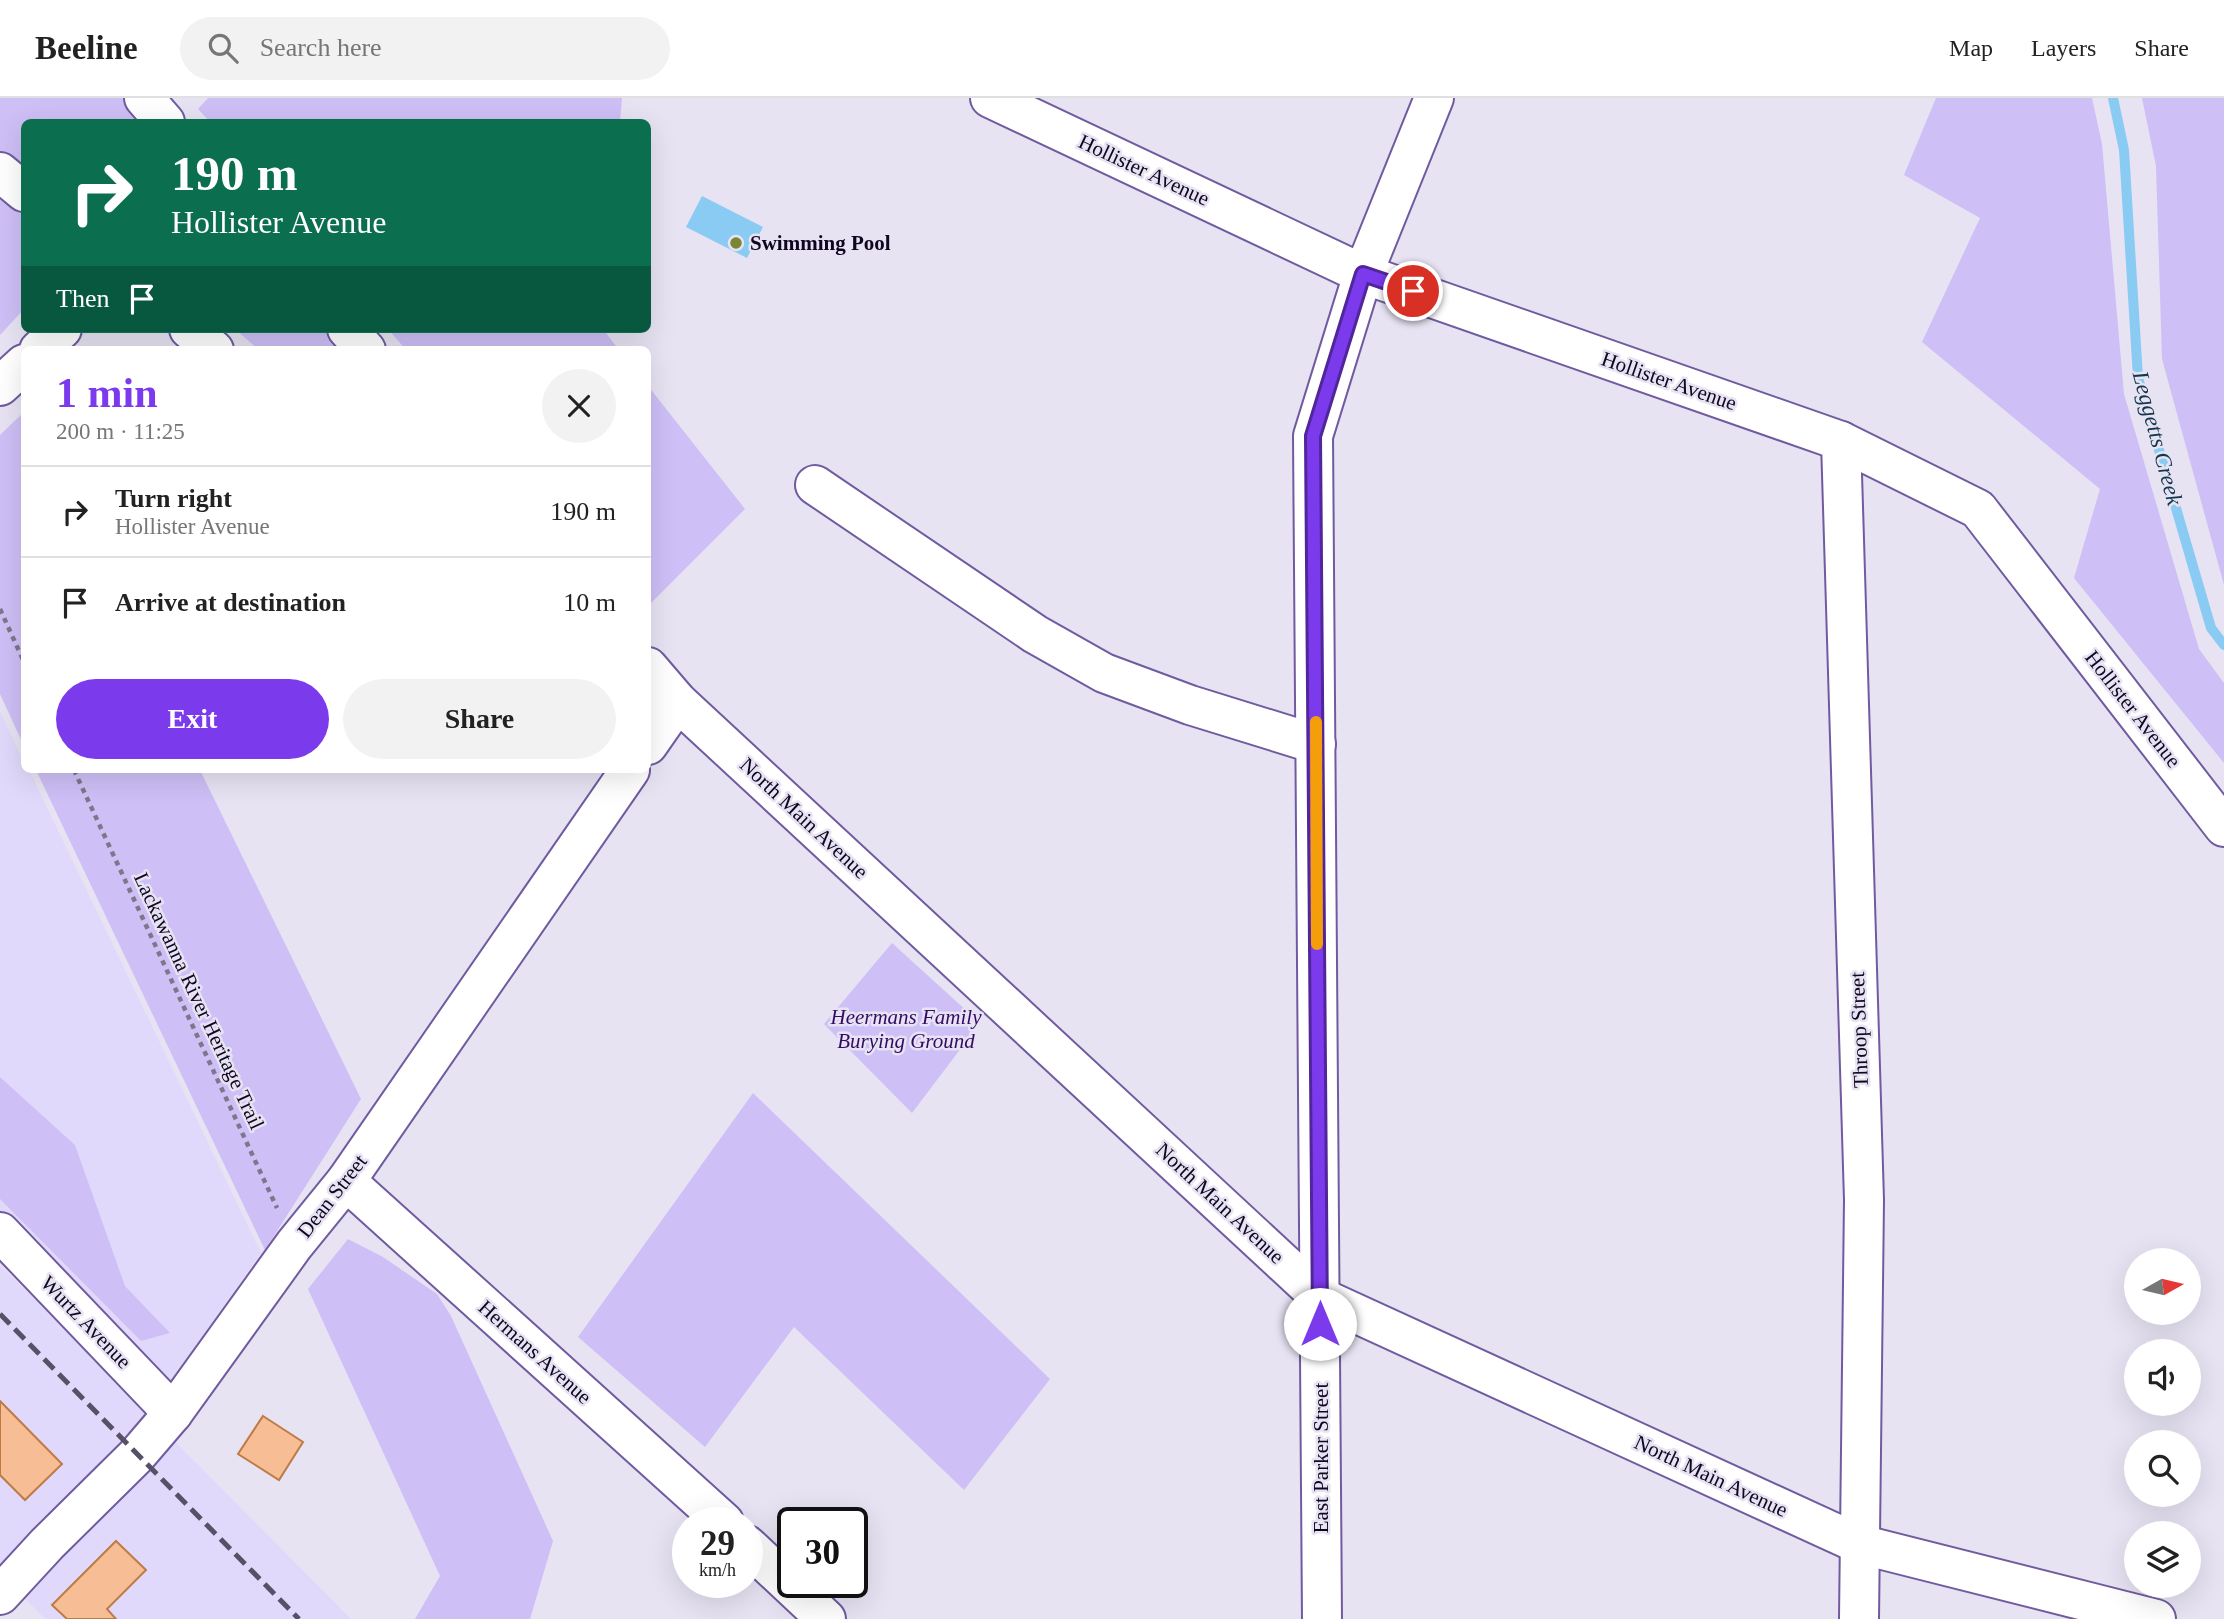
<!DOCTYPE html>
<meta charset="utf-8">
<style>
:root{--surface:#fff;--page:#f2f2f2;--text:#222;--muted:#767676;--line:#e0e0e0;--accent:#7c3aed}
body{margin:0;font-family:Georgia,serif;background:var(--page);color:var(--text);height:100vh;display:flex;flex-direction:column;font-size:26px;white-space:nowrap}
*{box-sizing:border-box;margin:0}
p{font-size:23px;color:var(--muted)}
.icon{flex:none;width:38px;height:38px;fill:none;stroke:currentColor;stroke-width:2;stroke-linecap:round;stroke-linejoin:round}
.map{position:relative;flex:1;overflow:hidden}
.sheet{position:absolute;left:21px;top:248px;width:630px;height:427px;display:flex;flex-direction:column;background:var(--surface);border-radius:10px;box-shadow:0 7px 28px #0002}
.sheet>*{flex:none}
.banner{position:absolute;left:21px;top:21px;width:630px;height:214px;border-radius:10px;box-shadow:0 7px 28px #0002;background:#0b6e4f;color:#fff;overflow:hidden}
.needle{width:46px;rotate:82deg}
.buttons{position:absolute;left:2124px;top:1150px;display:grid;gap:14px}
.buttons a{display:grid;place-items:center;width:77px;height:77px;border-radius:50%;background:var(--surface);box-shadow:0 7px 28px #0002;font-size:35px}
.speed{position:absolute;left:672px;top:1409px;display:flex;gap:14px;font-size:35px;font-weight:700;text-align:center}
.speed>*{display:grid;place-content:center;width:91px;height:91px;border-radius:50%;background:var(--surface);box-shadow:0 7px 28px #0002;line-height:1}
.speed small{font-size:18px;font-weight:400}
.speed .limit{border:4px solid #111;border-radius:10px;background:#fff;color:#111}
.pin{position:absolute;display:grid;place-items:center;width:60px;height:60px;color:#fff;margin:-30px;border:4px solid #fff;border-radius:50%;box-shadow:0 2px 7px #0007}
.me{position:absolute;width:77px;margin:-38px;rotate:0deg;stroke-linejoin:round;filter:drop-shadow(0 0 5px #0008)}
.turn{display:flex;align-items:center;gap:24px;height:147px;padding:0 35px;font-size:32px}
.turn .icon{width:91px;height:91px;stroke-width:2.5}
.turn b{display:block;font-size:49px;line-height:60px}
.then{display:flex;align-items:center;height:66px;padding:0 35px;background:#0003;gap:14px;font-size:26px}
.round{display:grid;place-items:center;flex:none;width:74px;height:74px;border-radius:37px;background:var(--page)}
.overview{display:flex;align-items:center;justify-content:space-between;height:119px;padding:0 35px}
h1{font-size:42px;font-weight:800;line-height:52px;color:var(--accent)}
.cta{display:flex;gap:14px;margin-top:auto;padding:14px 35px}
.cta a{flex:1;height:80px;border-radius:42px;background:var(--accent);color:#fff;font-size:28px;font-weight:800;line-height:80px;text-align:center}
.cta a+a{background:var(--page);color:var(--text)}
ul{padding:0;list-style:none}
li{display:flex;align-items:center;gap:21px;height:91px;padding:0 35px;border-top:2px solid var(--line)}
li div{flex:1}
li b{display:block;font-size:26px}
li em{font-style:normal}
header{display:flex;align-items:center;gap:42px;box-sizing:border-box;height:98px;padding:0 35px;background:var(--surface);border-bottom:2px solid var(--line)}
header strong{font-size:33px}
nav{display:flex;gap:38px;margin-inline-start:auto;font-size:24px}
.search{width:490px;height:63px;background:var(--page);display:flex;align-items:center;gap:18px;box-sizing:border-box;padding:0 24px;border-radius:38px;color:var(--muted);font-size:26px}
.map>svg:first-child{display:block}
.built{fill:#e1d9fb}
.green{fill:#cebff6}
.water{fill:#8acbf3}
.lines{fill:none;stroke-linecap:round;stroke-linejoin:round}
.stream{stroke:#8acbf3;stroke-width:10}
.building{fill:#f7bd94;stroke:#be7b47;stroke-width:2}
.minor-casing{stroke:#715ba0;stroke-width:42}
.major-casing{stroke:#715ba0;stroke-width:42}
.path{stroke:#7e778c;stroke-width:4.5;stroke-dasharray:5 5;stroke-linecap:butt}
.minor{stroke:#fff;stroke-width:38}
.major{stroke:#fff;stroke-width:38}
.rail{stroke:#575066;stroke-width:5;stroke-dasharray:14 7;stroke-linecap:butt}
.route-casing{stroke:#51269a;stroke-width:18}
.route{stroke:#7c3aed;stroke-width:12}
.slow{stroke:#f59e0b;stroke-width:12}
.poi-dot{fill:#7a8633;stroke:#e7e3f3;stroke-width:2.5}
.labels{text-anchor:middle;stroke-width:5;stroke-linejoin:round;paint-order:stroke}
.street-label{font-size:21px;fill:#0f061f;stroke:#e7e3f3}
.poi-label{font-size:21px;font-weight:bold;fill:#0f061f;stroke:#e7e3f3;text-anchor:start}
.park-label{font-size:21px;font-style:italic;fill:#340b64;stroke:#e7e3f3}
.water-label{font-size:23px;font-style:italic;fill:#13374c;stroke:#e7e3f3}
</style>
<header>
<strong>Beeline</strong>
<div class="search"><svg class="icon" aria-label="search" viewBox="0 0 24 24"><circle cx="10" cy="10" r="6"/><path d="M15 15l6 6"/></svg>Search here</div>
<nav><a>Map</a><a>Layers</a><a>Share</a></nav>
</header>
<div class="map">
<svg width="2224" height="1521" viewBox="0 0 2224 1521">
<rect width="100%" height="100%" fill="#e7e3f3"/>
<g class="built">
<path d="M0 613 24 664V672H29L261 1155 164 1291 0 1118V1101L141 1243 170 1235 125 1188 75 1047 0 979Z"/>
<path d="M0 1167 351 1521H45L0 1476Z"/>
</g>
<g class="green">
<path d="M0 0H137L158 24H24V211L0 237Z"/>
<path d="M208 0H622L620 24H210L198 11Z"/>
<path d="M1936 0H2092L2102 46 2124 296 2199 551 2224 585V665L2074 480 2100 391 1922 244 1980 120 1904 77Z"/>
<path d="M2142 0H2224V487L2162 261 2156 68Z"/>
<path d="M235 231H335L353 252H259Z"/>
<path d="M388 231H603L619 252H406Z"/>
<path d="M648 288 745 411 648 508Z"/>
<path d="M24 314V648L0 596V337Z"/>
<path d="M36 672H200L361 1001 265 1152Z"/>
<path d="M892 845 980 925 912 1015 824 926Z"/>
<path d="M0 979 75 1047 125 1188 170 1235 141 1243 0 1101Z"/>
<path d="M753 995 1050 1281 964 1392 794 1229 705 1349 578 1239Z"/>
<path d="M348 1141 383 1159 437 1196 451 1218 553 1443 530 1521H415L440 1478 308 1191Z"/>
</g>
<path class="water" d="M702 98 763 129 747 160 686 129Z"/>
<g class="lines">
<path class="stream" d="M2113 0 2124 52 2138 280 2211 530 2224 547"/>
</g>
<g class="building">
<path d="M0 1303 62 1366 25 1402 0 1377Z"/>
<path d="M263 1318 303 1344 279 1382 238 1356Z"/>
<path d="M116 1443 146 1472 107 1511 116 1521H67L52 1507Z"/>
</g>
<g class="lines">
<defs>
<g id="minor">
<path d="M990 0 1363 176 1841 343 1978 411 2224 729"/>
<path d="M0 74 24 94"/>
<path d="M189 231 214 252"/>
<path d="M39 252 62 231"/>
<path d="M0 288 24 266"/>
<path d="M1841 343 1864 1102 1859 1521"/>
<path d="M815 387 1035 536 1104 575 1190 607 1316 646"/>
<path d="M648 647 678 604 649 589"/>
<path d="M346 1083 724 1424"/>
<path d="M0 1134 173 1315"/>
<path d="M747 1447 826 1521"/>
<path d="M0 1497 47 1446 137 1357 173 1315 294 1147 346 1083 630 672"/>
<path d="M1322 1521 1313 338 1363 176 1434 0"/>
</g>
<g id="major">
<path d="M144 0 165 24"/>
<path d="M347 231 366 252"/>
<path d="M648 569 678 604 1320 1199 1859 1446 2156 1521"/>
</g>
</defs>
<use href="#minor" class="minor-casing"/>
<use href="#major" class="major-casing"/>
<g class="path">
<path d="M0 511 24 564"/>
<path d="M74 672 277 1110"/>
</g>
<use href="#minor" class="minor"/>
<use href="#major" class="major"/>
<path class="rail" d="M0 1216 299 1521"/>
</g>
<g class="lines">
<defs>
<path id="route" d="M1320 1226 1313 338 1363 176 1413 193"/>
</defs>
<use href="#route" class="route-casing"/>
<use href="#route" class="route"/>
<path class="slow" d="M1316 624 1317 846"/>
</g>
<circle class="poi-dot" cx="736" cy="145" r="7"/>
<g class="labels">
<g class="street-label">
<text transform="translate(1144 72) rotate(25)" y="7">Hollister Avenue</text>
<text transform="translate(1669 283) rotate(19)" y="7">Hollister Avenue</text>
<text transform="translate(2133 611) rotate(52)" y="7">Hollister Avenue</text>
<text transform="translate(804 720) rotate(43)" y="7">North Main Avenue</text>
<text transform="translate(199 903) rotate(65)" y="7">Lackawanna River Heritage Trail</text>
<text transform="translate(1859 932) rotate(-92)" y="7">Throop Street</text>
<text transform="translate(332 1098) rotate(-52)" y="7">Dean Street</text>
<text transform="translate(1220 1105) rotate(43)" y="7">North Main Avenue</text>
<text transform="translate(86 1224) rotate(46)" y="7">Wurtz Avenue</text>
<text transform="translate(535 1254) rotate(42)" y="7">Hermans Avenue</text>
<text transform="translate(1321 1360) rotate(-90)" y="7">East Parker Street</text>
<text transform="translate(1711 1378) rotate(25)" y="7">North Main Avenue</text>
</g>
<g class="poi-label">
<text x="750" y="152">Swimming Pool</text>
</g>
<g class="park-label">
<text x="906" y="926">Heermans Family<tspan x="906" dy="24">Burying Ground</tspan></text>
</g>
<g class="water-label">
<text transform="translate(2158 340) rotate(75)" y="8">Leggetts Creek</text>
</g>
</g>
</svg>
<div class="buttons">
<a><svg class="needle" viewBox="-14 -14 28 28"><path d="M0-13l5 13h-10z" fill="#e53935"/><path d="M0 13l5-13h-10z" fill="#767676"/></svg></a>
<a><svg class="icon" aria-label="sound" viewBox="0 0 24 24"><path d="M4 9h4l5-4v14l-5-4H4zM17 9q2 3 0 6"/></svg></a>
<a><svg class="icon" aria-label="search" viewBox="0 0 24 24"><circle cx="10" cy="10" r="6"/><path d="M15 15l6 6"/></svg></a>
<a><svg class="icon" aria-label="layers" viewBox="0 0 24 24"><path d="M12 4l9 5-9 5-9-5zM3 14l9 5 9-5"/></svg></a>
</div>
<div class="speed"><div>29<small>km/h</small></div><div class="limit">30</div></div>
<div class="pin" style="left:1413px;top:193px;background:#d93025"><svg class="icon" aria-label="arrive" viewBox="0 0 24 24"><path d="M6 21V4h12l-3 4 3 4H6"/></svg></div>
<svg class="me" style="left:1320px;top:1226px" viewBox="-20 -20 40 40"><circle r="19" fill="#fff"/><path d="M0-13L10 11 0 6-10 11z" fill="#7c3aed"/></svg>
<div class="banner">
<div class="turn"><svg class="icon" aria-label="right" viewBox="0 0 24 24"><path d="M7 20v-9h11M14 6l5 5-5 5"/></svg><div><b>190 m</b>Hollister Avenue</div></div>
<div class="then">Then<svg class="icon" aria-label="arrive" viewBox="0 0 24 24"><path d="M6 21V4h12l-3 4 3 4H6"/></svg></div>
</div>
<section class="sheet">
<div class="overview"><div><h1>1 min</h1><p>200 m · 11:25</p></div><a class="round"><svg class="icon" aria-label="close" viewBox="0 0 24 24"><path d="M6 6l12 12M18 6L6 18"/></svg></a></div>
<ul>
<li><svg class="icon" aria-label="right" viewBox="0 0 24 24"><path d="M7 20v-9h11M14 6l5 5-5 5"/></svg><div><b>Turn right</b><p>Hollister Avenue</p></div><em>190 m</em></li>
<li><svg class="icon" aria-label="arrive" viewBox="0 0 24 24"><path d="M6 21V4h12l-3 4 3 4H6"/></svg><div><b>Arrive at destination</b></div><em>10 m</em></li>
</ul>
<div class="cta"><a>Exit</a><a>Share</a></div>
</section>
</div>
